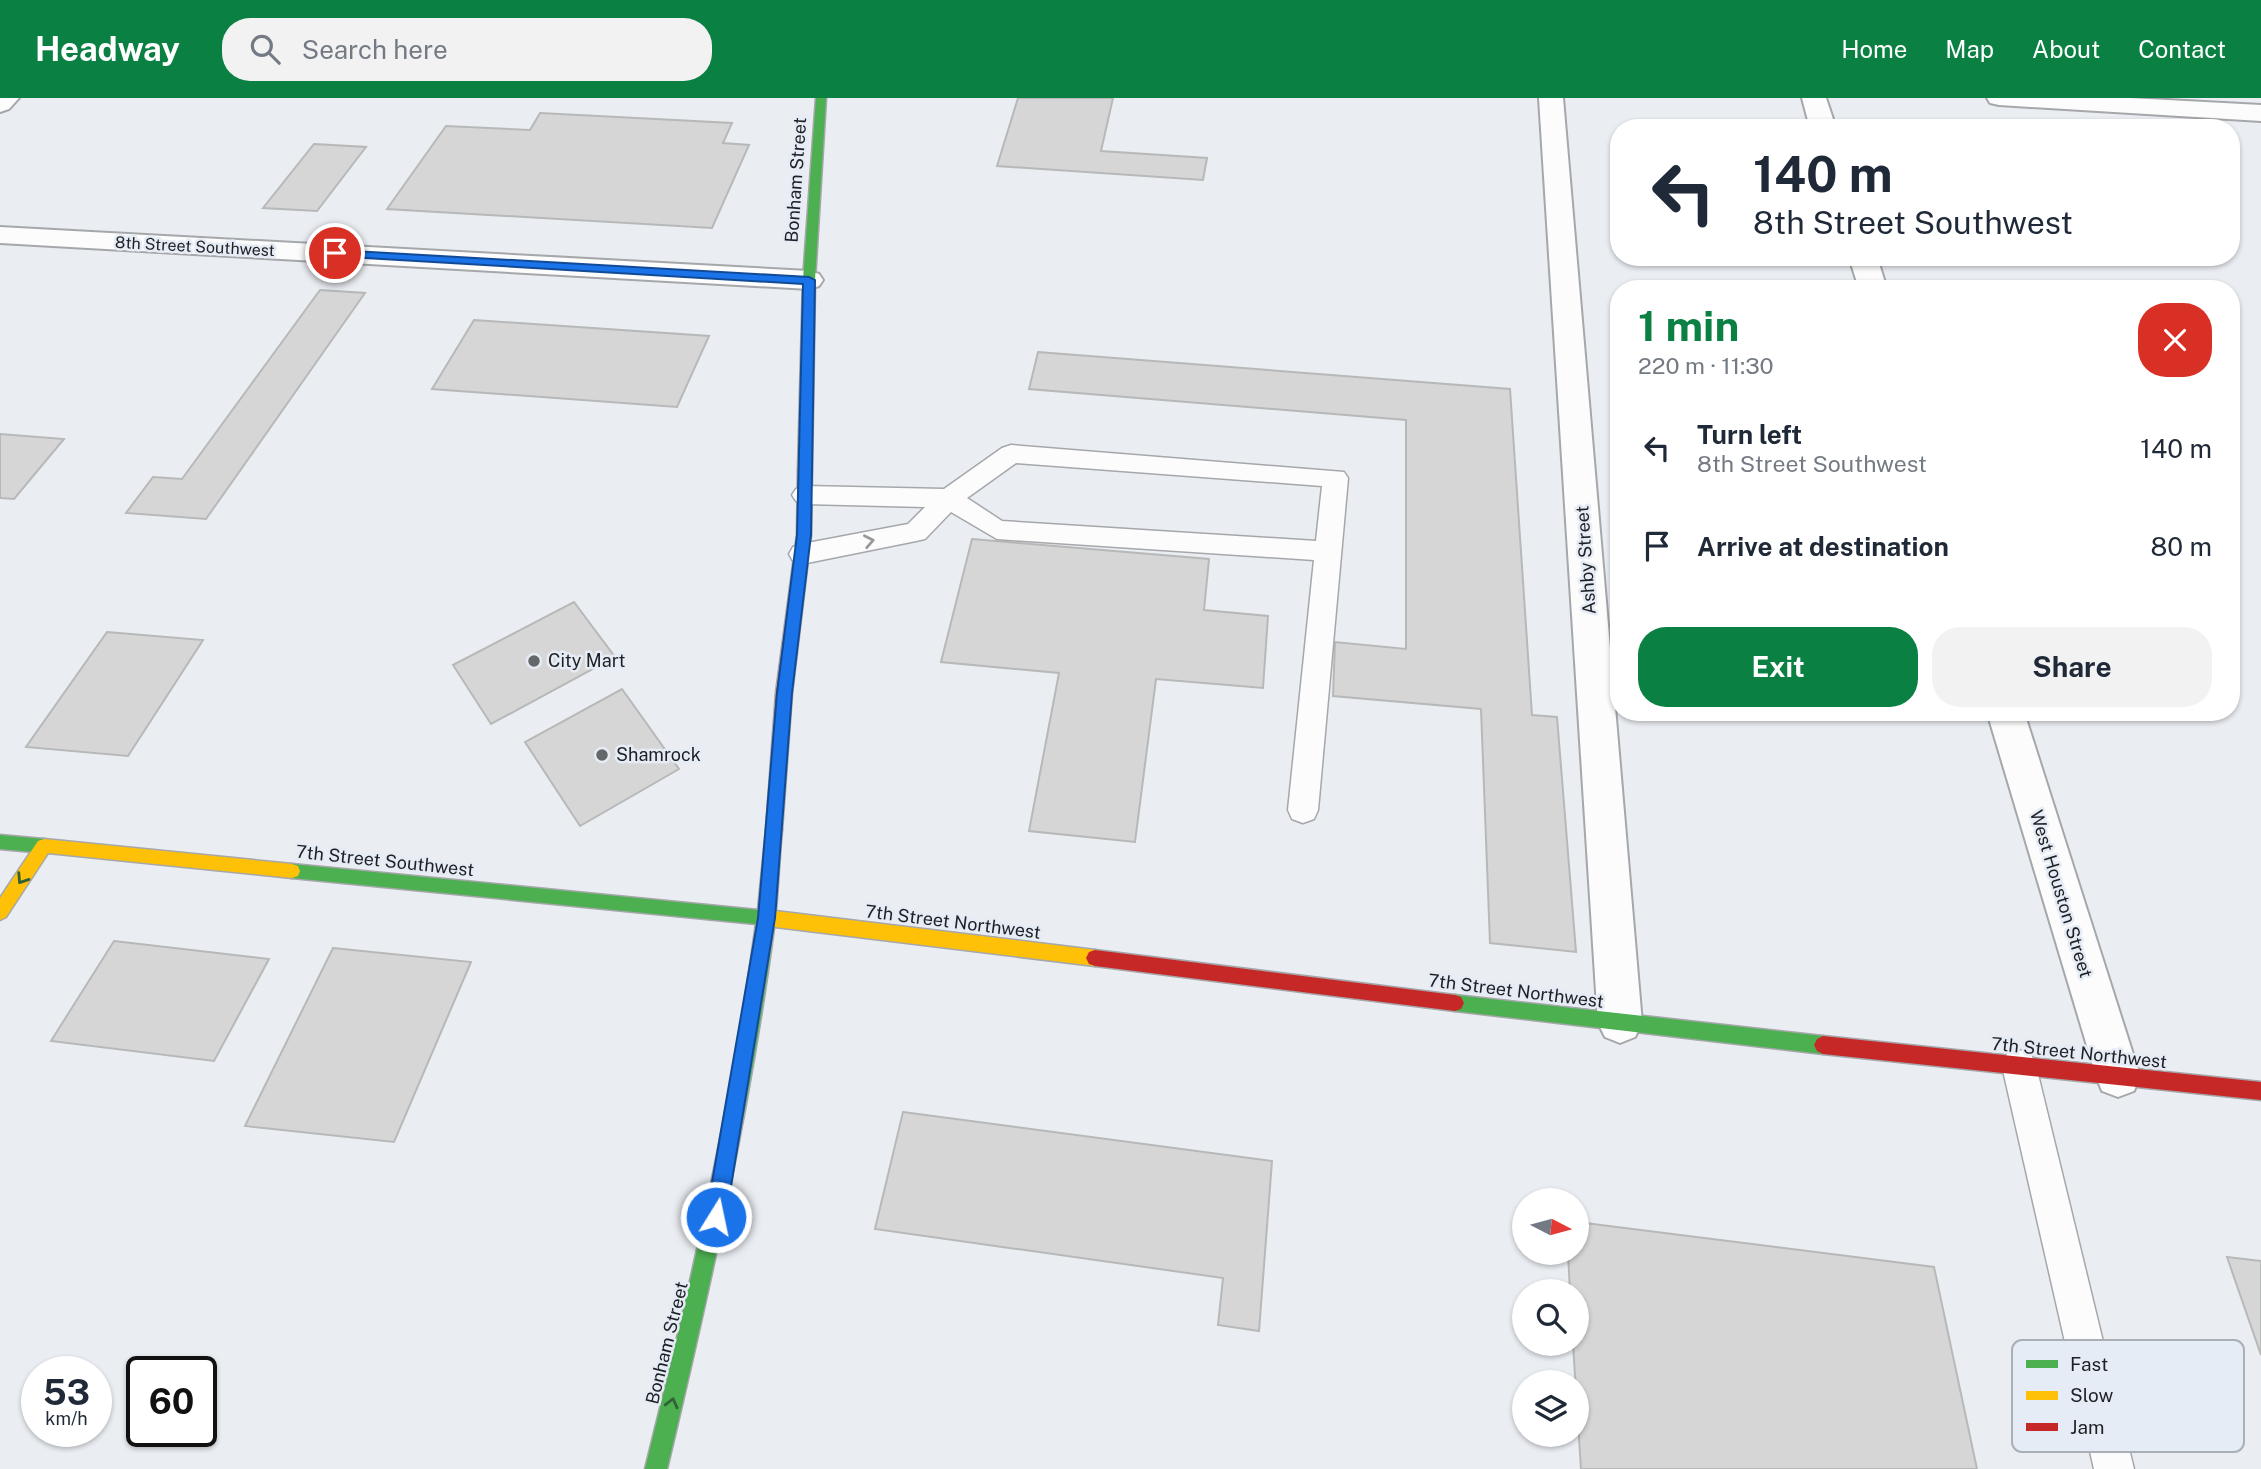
<!DOCTYPE html>
<meta charset="utf-8">
<style>
:root{--surface:#fff;--page:#f2f2f3;--text:#1f2937;--muted:#747a83;--accent:#0b8043}
body{margin:0;font-family:"Public Sans",sans-serif;background:var(--page);color:var(--text);height:100vh;display:flex;flex-direction:column;font-size:26px;white-space:nowrap}
*{box-sizing:border-box;margin:0}
p{font-size:23px;color:var(--muted)}
.icon{flex:none;width:38px;height:38px;fill:none;stroke:currentColor;stroke-width:2;stroke-linecap:round;stroke-linejoin:round}
.map{position:relative;flex:1;overflow:hidden}
.side{position:absolute;left:1610px;top:182px;width:630px;height:441px;display:flex;flex-direction:column;background:var(--surface);border-radius:28px;box-shadow:0 2px 5px #0004}
.side>*{flex:none}
.guide{position:absolute;left:1610px;top:21px;width:630px;height:147px;border-radius:28px;box-shadow:0 2px 5px #0004;background:#fff;color:var(--text);overflow:hidden}
.needle{width:46px;rotate:96deg}
.controls{position:absolute;left:1512px;top:1090px;display:grid;gap:14px}
.controls a{display:grid;place-items:center;width:77px;height:77px;border-radius:50%;background:var(--surface);box-shadow:0 2px 5px #0004;font-size:35px}
.speed{position:absolute;left:21px;top:1258px;display:flex;gap:14px;font-size:35px;font-weight:700;text-align:center}
.speed>*{display:grid;place-content:center;width:91px;height:91px;border-radius:50%;background:var(--surface);box-shadow:0 2px 5px #0004;line-height:1}
.speed small{font-size:18px;font-weight:400}
.speed .limit{border:4px solid #111;border-radius:10px;background:#fff;color:#111}
.pin{position:absolute;display:grid;place-items:center;width:60px;height:60px;color:#fff;margin:-30px;border:4px solid #fff;border-radius:50%;box-shadow:0 2px 7px #0007}
.me{position:absolute;width:77px;margin:-38px;rotate:10deg;stroke-linejoin:round;filter:drop-shadow(0 0 5px #0008)}
.turn{display:flex;align-items:center;gap:24px;height:147px;padding:0 28px;font-size:32px}
.turn .icon{width:91px;height:91px;stroke-width:2.5}
.turn b{display:block;font-size:49px;line-height:60px}
.round{display:grid;place-items:center;flex:none;width:74px;height:74px;border-radius:28px;background:var(--page)}
.headline{display:flex;align-items:center;justify-content:space-between;height:119px;padding:0 28px}
h1{font-size:42px;font-weight:700;line-height:52px;color:var(--accent)}
.button{display:flex;gap:14px;margin-top:auto;padding:14px 28px}
.button a{flex:1;height:80px;border-radius:28px;background:var(--accent);color:#fff;font-size:28px;font-weight:700;line-height:80px;text-align:center}
.button a+a{background:var(--page);color:var(--text)}
ul{padding:0;list-style:none}
li{display:flex;align-items:center;gap:21px;height:98px;padding:0 28px}
li div{flex:1}
li b{display:block;font-size:26px}
li em{font-style:normal}
header{display:flex;align-items:center;gap:42px;box-sizing:border-box;height:98px;padding:0 35px;background:var(--accent);color:#fff}
header strong{font-size:33px}
nav{display:flex;gap:38px;margin-inline-start:auto;font-size:24px}
.search{width:490px;height:63px;background:var(--page);display:flex;align-items:center;gap:18px;box-sizing:border-box;padding:0 24px;border-radius:28px;color:var(--muted);font-size:26px}
.map>svg:first-child{display:block}
.building{fill:#d7d6d7;stroke:#b7b8b8;stroke-width:2}
.lines{fill:none;stroke-linecap:round;stroke-linejoin:round}
.lane-casing{stroke:#a5a7aa;stroke-width:3}
.street-casing{stroke:#a5a7aa;stroke-width:4}
.fast-casing{stroke:#a5a7aa;stroke-width:3}
.slow-casing{stroke:#a5a7aa;stroke-width:3}
.jam-casing{stroke:#a5a7aa;stroke-width:3}
.lane{fill:#fcfcfd;fill-rule:evenodd}
.street{fill:#fcfcfd;fill-rule:evenodd}
.fast{fill:#4caf50;fill-rule:evenodd}
.slow{fill:#ffc107;fill-rule:evenodd}
.jam{fill:#c62828;fill-rule:evenodd}
.oneway{stroke:#98999b}
.oneway2{stroke:#336037}
.route{fill:#1a73e8;stroke:#114b97;stroke-width:2}
.poi-dot{fill:#65686b;stroke:#e6ecf5;stroke-width:2.5}
.labels{text-anchor:middle;stroke-width:5;stroke-linejoin:round;paint-order:stroke}
.far-street-label{font-size:16px;fill:#1e2023;stroke:#e6ecf5}
.street-label{font-size:18px;fill:#1e2023;stroke:#e6ecf5}
.poi-label{font-size:18px;fill:#1e2023;stroke:#e6ecf5;text-anchor:start}
.key{fill:#e6ecf5;stroke:#aaafb6;stroke-width:2}
.key-label{font-size:19px;fill:#1e2023}
</style>
<header>
<strong>Headway</strong>
<div class="search"><svg class="icon" aria-label="search" viewBox="0 0 24 24"><circle cx="10" cy="10" r="6"/><path d="M15 15l6 6"/></svg>Search here</div>
<nav><a>Home</a><a>Map</a><a>About</a><a>Contact</a></nav>
</header>
<div class="map">
<svg width="2261" height="1371" viewBox="0 0 2261 1371">
<rect width="100%" height="100%" fill="#eaedf2"/>
<g class="building">
<path d="M1018 0H1113L1101 53 1207 60 1203 82 997 68Z"/>
<path d="M540 15 732 25 723 45 749 47 712 130 387 111 446 28 530 32Z"/>
<path d="M314 46 366 49 317 113 263 110Z"/>
<path d="M320 192 365 195 206 421 126 415 153 379 182 381Z"/>
<path d="M474 222 709 238 677 309 432 291Z"/>
<path d="M1038 254 1510 291 1532 617 1557 619 1576 854 1490 845 1481 611 1333 598 1335 544 1406 551V322L1029 291Z"/>
<path d="M0 336 64 341 14 401 0 400Z"/>
<path d="M972 441 1209 461 1204 512 1268 518 1263 590 1156 581 1135 744 1029 733 1059 575 941 564Z"/>
<path d="M574 504 615 559 491 626 453 567Z"/>
<path d="M107 534 203 542 128 658 26 649Z"/>
<path d="M622 591 679 671 580 728 525 644Z"/>
<path d="M114 843 269 861 214 963 51 943Z"/>
<path d="M333 850 471 864 394 1044 245 1028Z"/>
<path d="M903 1014 1272 1063 1259 1233 1218 1227 1223 1180 875 1131Z"/>
<path d="M1577 1124 1934 1169 1977 1371H1581L1573 1246H1577V1194H1570L1568 1155H1577Z"/>
<path d="M2227 1159 2261 1163V1257Z"/>
</g>
<g class="lines">
<defs>
<g id="lane">
<path d="M1011 347 1344 374 1348 380 1318 712 1314 721 1303 725 1292 721 1288 712 1314 462 997 441 951 414 925 441 916 443 802 466 793 463 789 456 793 449 802 446 908 426 925 409 805 406 796 403 792 397 796 391 805 388 944 391 1002 350ZM1016 365 1322 388 1316 443 1002 423 967 400Z"/>
<path d="M2019 952 2031 956 2036 968 2134 1371H2094L2002 968 2007 956Z"/>
</g>
<g id="street">
<path d="M0 0H19L9 11 0 14Z"/>
<path d="M1539 0H1563L1642 925 1635 939 1620 945 1605 939 1598 925Z"/>
<path d="M1802 0H1826L1836 30H1810Z"/>
<path d="M1987 0H2130L2261 7V23L1999 7 1990 5Z"/>
<path d="M0 129 809 173 819 176 823 182 819 188 809 191 0 145Z"/>
<path d="M1849 159H1877L1887 191H1859Z"/>
<path d="M1987 614H2024L2140 978 2134 993 2118 999 2102 993 2096 978Z"/>
</g>
<g id="fast">
<path d="M816 0H826L815 182 812 373 805 378 798 373 803 182Z"/>
<path d="M774 725 780 727 782 732C779 762 778 793 775 822 751 1007 710 1190 667 1371H645C690 1191 731 1011 756 826L292 780 286 778 284 773 286 768 292 766 758 812 766 732 768 727Z"/>
<path d="M0 737 44 741 50 743 52 748 50 753 44 755 0 751Z"/>
<path d="M1455 897 1823 938 1829 941 1832 947 1829 953 1823 956 1455 913 1449 911 1446 905 1449 899Z"/>
</g>
<g id="slow">
<path d="M44 741 292 766 298 768 300 773 298 778 292 780 48 755 6 819 0 822V800L38 743Z"/>
<path d="M767 812 1095 852 1101 854 1104 860 1101 866 1095 868 767 828 761 825 759 820 761 815Z"/>
</g>
<g id="jam">
<path d="M805 368 812 373 811 437 792 595 782 732 780 737 774 739 768 737 766 732 776 595 797 437 798 373Z"/>
<path d="M1095 852 1455 897 1461 899 1464 905 1461 911 1455 913 1095 868 1089 866 1086 860 1089 854Z"/>
<path d="M1823 938 2261 984V1002L1823 956 1817 953 1814 947 1817 941Z"/>
</g>
</defs>
<use href="#lane" class="lane-casing"/>
<use href="#street" class="street-casing"/>
<use href="#fast" class="fast-casing"/>
<use href="#slow" class="slow-casing"/>
<use href="#jam" class="jam-casing"/>
<use href="#lane" class="lane"/>
<use href="#street" class="street"/>
<use href="#fast" class="fast"/>
<use href="#slow" class="slow"/>
<use href="#jam" class="jam"/>
</g>
<defs><path id="oneway-chevron" d="M-2-3.5L2.5 0L-2 3.5" fill="none" stroke-width="1.6" stroke-linecap="round" stroke-linejoin="round" transform="scale(1.75)"/></defs>
<use class="oneway" href="#oneway-chevron" transform="translate(869 443) rotate(-11)"/>
<g class="oneway2">
<use href="#oneway-chevron" transform="translate(22 781) rotate(123)"/>
<use href="#oneway-chevron" transform="translate(672 1305) rotate(-76)"/>
</g>
<path class="route" d="M335 152 809 179 815 182 811 437 792 595 775 820 726 1119 723 1126 716 1129 709 1126 706 1119 758 820 777 595 797 437 803 186 331 158 329 155Z"/>
<g class="poi-dot">
<circle cx="534" cy="563" r="7"/>
<circle cx="602" cy="657" r="7"/>
</g>
<g class="labels">
<g class="far-street-label">
<text transform="translate(195 148) rotate(3)" y="6">8th Street Southwest</text>
</g>
<g class="street-label">
<text transform="translate(796 82) rotate(-86)" y="6">Bonham Street</text>
<text transform="translate(1586 462) rotate(-94)" y="6">Ashby Street</text>
<text transform="translate(385 763) rotate(6)" y="6">7th Street Southwest</text>
<text transform="translate(2061 796) rotate(73)" y="6">West Houston Street</text>
<text transform="translate(953 824) rotate(7)" y="6">7th Street Northwest</text>
<text transform="translate(1516 893) rotate(7)" y="6">7th Street Northwest</text>
<text transform="translate(2079 955) rotate(6)" y="6">7th Street Northwest</text>
<text transform="translate(667 1245) rotate(-76)" y="6">Bonham Street</text>
</g>
<g class="poi-label">
<text x="548" y="569">City Mart</text>
<text x="616" y="663">Shamrock</text>
</g>
</g>
<rect x="2012" y="1242" width="232" height="112" rx="10" class="key"/>
<rect x="2026" y="1262" width="32" height="8" fill="#4caf50"/>
<rect x="2026" y="1293" width="32" height="9" fill="#ffc107"/>
<rect x="2026" y="1325" width="32" height="8" fill="#c62828"/>
<g class="key-label">
<text x="2070" y="1273">Fast</text>
<text x="2070" y="1304">Slow</text>
<text x="2070" y="1336">Jam</text>
</g>
</svg>
<div class="controls">
<a><svg class="needle" viewBox="-14 -14 28 28"><path d="M0-13l5 13h-10z" fill="#e53935"/><path d="M0 13l5-13h-10z" fill="#747a83"/></svg></a>
<a><svg class="icon" aria-label="search" viewBox="0 0 24 24"><circle cx="10" cy="10" r="6"/><path d="M15 15l6 6"/></svg></a>
<a><svg class="icon" aria-label="layers" viewBox="0 0 24 24"><path d="M12 4l9 5-9 5-9-5zM3 14l9 5 9-5"/></svg></a>
</div>
<div class="speed"><div>53<small>km/h</small></div><div class="limit">60</div></div>
<div class="pin" style="left:335px;top:155px;background:#d93025"><svg class="icon" aria-label="arrive" viewBox="0 0 24 24"><path d="M6 21V4h12l-3 4 3 4H6"/></svg></div>
<svg class="me" style="left:716px;top:1119px" viewBox="-20 -20 40 40"><circle r="17" fill="#1a73e8" stroke="#fff" stroke-width="3"/><path d="M0-11L8 9 0 5-8 9z" fill="#fff"/></svg>
<div class="guide">
<div class="turn"><svg class="icon" aria-label="left" viewBox="0 0 24 24"><path d="M17 20v-9H6M10 6l-5 5 5 5"/></svg><div><b>140 m</b>8th Street Southwest</div></div>
</div>
<section class="side">
<div class="headline"><div><h1>1 min</h1><p>220 m · 11:30</p></div><a class="round" style="background:#d93025;color:#fff"><svg class="icon" aria-label="close" viewBox="0 0 24 24"><path d="M6 6l12 12M18 6L6 18"/></svg></a></div>
<ul>
<li><svg class="icon" aria-label="left" viewBox="0 0 24 24"><path d="M17 20v-9H6M10 6l-5 5 5 5"/></svg><div><b>Turn left</b><p>8th Street Southwest</p></div><em>140 m</em></li>
<li><svg class="icon" aria-label="arrive" viewBox="0 0 24 24"><path d="M6 21V4h12l-3 4 3 4H6"/></svg><div><b>Arrive at destination</b></div><em>80 m</em></li>
</ul>
<div class="button"><a>Exit</a><a>Share</a></div>
</section>
</div>
